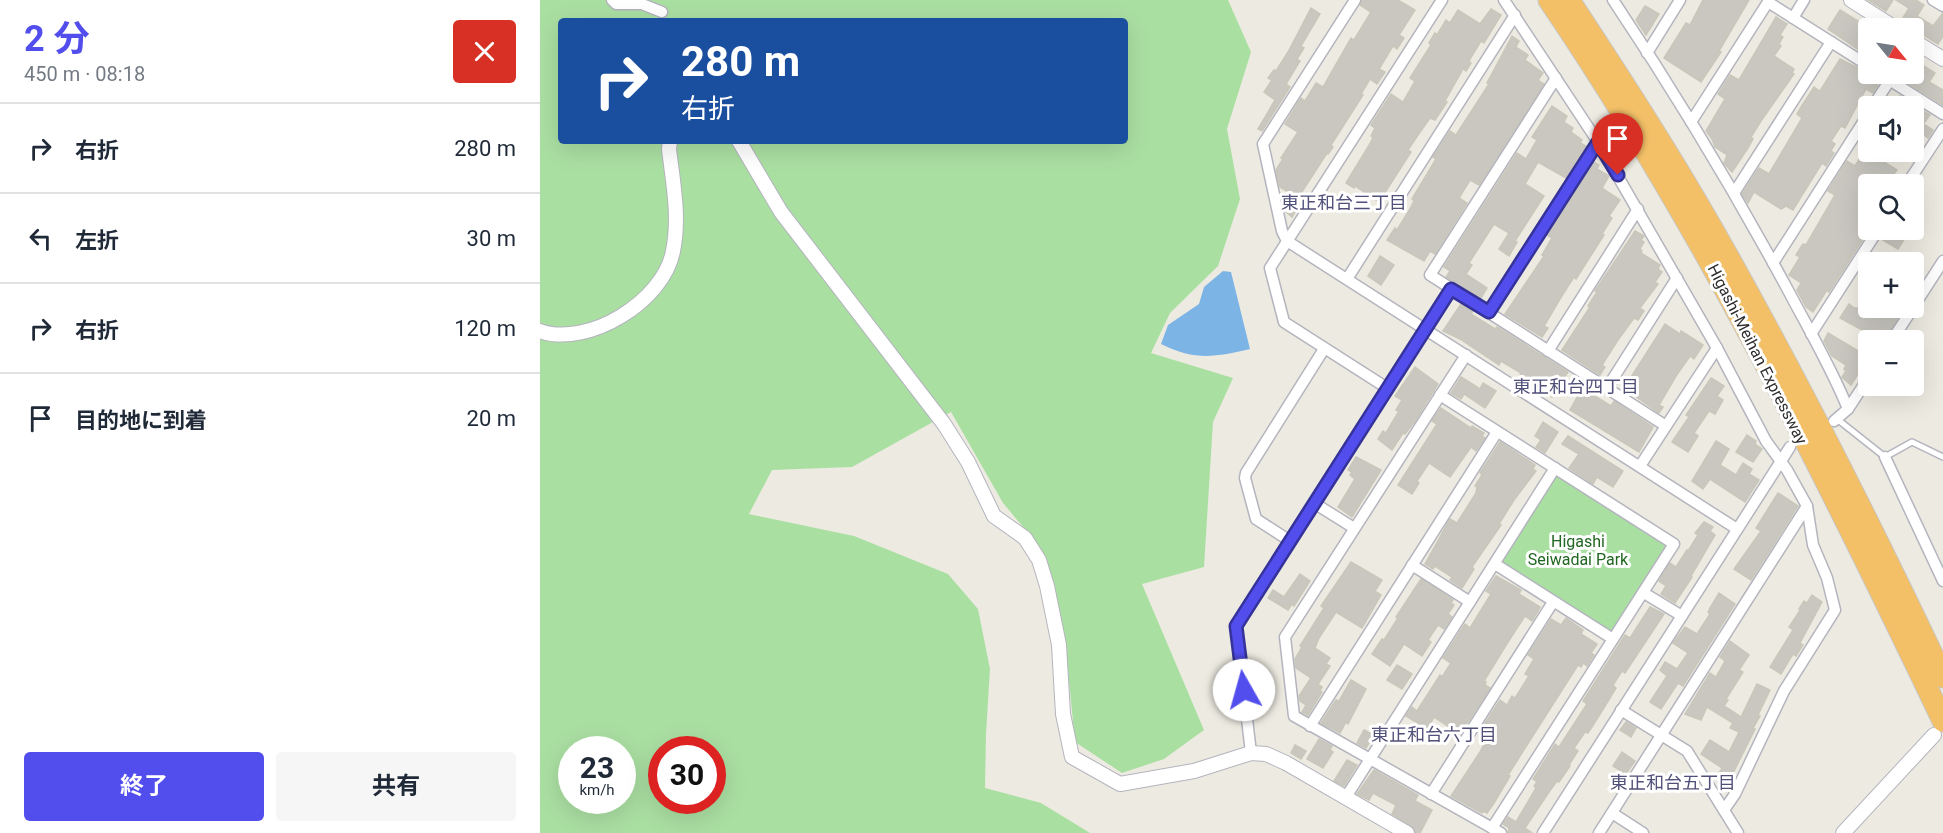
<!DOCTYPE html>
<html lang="ja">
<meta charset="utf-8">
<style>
:root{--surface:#fff;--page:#f6f6f7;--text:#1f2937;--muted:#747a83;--line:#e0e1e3;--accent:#524eed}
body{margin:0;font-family:Roboto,"Noto Sans JP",sans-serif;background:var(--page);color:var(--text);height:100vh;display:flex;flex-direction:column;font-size:22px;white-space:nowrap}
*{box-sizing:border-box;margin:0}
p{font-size:20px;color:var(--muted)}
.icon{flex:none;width:33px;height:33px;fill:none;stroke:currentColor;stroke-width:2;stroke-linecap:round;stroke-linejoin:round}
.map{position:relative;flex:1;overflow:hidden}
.panel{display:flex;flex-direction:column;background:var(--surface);width:540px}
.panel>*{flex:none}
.guide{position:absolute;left:18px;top:18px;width:570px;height:126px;border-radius:6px;box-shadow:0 6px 24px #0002;background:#1a4fa0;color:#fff;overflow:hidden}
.needle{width:39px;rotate:120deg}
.tools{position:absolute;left:1318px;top:18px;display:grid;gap:12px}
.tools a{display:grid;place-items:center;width:66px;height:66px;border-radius:6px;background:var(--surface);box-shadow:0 6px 24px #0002;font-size:30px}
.speed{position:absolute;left:18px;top:736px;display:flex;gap:12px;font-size:30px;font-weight:700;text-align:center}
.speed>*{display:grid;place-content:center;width:78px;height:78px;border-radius:50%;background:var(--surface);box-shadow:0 6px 24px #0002;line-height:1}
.speed small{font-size:15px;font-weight:400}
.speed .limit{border:9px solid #d22;background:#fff;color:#111}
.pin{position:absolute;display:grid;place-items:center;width:51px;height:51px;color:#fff;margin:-62px -26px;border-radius:50% 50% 50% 0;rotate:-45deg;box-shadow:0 0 6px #0007}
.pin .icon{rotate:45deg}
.me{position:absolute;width:66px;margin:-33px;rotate:353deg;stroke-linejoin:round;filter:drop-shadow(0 0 4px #0008)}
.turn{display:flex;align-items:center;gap:21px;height:126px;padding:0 24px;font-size:27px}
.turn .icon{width:78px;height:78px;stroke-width:2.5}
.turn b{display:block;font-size:42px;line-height:51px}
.round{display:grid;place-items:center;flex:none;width:63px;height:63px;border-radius:6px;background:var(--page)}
.overview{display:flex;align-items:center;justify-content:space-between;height:102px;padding:0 24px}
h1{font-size:36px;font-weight:700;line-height:45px;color:var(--accent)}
.button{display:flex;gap:12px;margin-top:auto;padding:12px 24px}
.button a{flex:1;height:69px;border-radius:6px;background:var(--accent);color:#fff;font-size:24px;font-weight:700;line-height:69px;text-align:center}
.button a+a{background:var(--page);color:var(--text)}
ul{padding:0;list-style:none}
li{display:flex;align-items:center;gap:18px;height:90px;padding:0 24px;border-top:2px solid var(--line)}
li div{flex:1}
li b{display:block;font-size:22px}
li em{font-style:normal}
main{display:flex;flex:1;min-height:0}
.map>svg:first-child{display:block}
.green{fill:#aadfa2;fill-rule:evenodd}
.water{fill:#7db4e6}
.building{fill:#c9c7c0;stroke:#c9c7ba;stroke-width:1.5}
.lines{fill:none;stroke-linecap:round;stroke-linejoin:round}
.service-casing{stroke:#b4b4bf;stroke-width:8}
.minor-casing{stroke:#b4b4bf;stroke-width:13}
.tertiary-casing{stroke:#b4b4bf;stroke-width:16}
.motorway-casing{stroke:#c8c8c8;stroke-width:23}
.service{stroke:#fff;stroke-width:5}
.minor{stroke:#fff;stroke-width:10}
.tertiary{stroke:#fff;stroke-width:14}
.motorway{stroke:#f3c067;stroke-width:21}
.route-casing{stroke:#35339a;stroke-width:15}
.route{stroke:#524eed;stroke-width:10}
.labels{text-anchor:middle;stroke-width:6;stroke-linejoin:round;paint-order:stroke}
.street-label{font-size:16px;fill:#2d2d2d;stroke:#fff}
.park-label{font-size:16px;fill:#216621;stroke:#fff}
.neighbourhood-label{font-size:18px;fill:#51507b;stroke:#fff}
</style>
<main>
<section class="panel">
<div class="overview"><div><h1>2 分</h1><p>450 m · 08:18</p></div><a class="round" style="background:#d93025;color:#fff"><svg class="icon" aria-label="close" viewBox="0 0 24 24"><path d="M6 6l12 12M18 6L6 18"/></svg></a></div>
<ul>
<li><svg class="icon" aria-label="right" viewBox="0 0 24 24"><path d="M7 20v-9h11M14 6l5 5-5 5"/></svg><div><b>右折</b></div><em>280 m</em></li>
<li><svg class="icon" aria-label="left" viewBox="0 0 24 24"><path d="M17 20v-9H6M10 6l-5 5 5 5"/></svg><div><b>左折</b></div><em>30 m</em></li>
<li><svg class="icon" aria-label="right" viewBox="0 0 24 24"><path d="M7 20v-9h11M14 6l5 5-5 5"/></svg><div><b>右折</b></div><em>120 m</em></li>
<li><svg class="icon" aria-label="arrive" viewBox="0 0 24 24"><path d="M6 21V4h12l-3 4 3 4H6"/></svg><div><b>目的地に到着</b></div><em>20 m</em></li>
</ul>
<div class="button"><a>終了</a><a>共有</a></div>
</section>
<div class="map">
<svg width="1403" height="833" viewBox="0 0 1403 833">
<rect width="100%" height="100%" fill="#edebe1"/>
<g class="green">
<path d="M0 0H688L711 52 687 129 700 199 678 266 630 313 611 353 693 378 673 422 664 567 602 584 664 730 624 759 582 773 535 742 525 640 499 546 463 503 411 412 312 467 232 470 209 514 314 536 408 574 438 609 450 669 446 734 445 788 501 803 550 833H0ZM21 21H585V141H21ZM32 750H82V801H32ZM122 750H172V801H122Z"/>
<path d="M1019 476 1124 544 1126 549 1074 630 1069 632 963 565V560L1015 478Z"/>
</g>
<path class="water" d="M683 271 691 272 710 349C675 357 655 361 621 344L628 325 659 304 664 287Z"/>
<g class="building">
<path d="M822 0H858L875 10 859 35 864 38 857 49 853 46 839 69 845 72 837 84 830 79 821 94 823 95 791 145 793 147 788 154 787 153 758 198 740 187 736 170 743 159 741 158 758 132 745 124 761 98 765 101 776 83 783 87 811 38 814 40 831 12 820 5Z"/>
<path d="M1163 0H1209L1179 51 1181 52 1161 82 1124 58 1146 23 1150 25Z"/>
<path d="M1328 0H1353L1346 11Z"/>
<path d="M1356 0H1376L1384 5 1377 16 1393 26 1403 13V36L1398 44 1361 21 1369 8Z"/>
<path d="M1105 6 1119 14 1106 35 1096 20Z"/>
<path d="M771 8 780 14 761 46 764 48 757 59 760 61 746 84 750 87 722 131 718 129 735 100 724 92 732 80 728 78 734 70 736 71 748 52Z"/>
<path d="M951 9 961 15 944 43 941 41 930 59 929 62 931 63 926 71 923 69 905 101 907 102 895 120 890 118 878 135 868 150 871 152 839 202 815 186 814 188 806 183 831 142 833 137 831 136 835 128 831 125 851 94 863 102 875 81 870 78 891 45 889 43 895 33 897 35 906 20 910 23 918 10 940 24Z"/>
<path d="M1300 10 1329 28 1328 56 1288 29Z"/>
<path d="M1236 17 1247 24 1240 35 1243 37 1239 44 1241 46 1234 56 1254 69 1252 73 1254 74 1221 121 1211 137 1213 139 1208 148 1192 172 1184 163 1187 155 1175 147 1172 139 1166 131 1185 99 1178 94 1190 75 1199 80Z"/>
<path d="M972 36 979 41 976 47 988 55 985 60 1003 73 998 80 1004 84 939 185 930 180 919 198 927 203 895 254 890 251 884 261 847 240 855 228 857 230 870 209 874 201 872 199 896 159 893 157 910 131 916 135 949 84 947 83Z"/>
<path d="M1300 59 1320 69 1330 77 1329 79 1338 85 1333 93 1326 89 1305 128 1301 126 1291 141 1295 144 1291 151 1294 153 1286 166 1282 163 1253 210 1246 206 1241 209 1214 192 1208 203 1202 194 1219 168 1229 174 1262 118 1257 114 1261 107 1274 87 1280 91Z"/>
<path d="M1374 60 1395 73 1389 82 1403 90V105L1354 74H1374Z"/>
<path d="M1360 96 1390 115 1384 123 1374 117V106H1353Z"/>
<path d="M1012 106 1027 116 1024 122 1033 128 1031 132 1042 140 1040 143 1046 146 1026 178 998 162 985 184 1004 196 975 241 977 242 969 256 959 249 969 233 954 224 929 263 932 265 926 274 947 288 941 298 906 277 910 271 904 267 977 153 986 159 997 140 992 137Z"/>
<path d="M1377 120 1393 130 1388 138 1374 128Z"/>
<path d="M1325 150 1357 170 1346 184H1329V230L1289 292 1287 290 1273 312 1266 307 1257 290 1261 283 1249 275 1260 257 1256 255 1263 244 1266 245 1295 195 1288 191 1307 161 1315 166Z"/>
<path d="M1054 162 1059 165 1057 169 1069 176 1062 188 1080 200 1069 216 1072 218 1062 234 1064 235 1036 279 1034 277 1023 294 1004 326 1008 328 1002 337 965 314 1004 256 1002 255 1012 238 1007 235Z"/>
<path d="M752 201 759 205 752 217 745 211Z"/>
<path d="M1345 230H1370L1358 249 1341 239Z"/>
<path d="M1095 231 1104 236 1101 240 1104 242 1100 249 1102 251 1101 253 1120 265 1118 269 1122 272 1115 282 1118 284 1100 308 1104 311 1098 320 1094 318 1078 340 1062 365 1065 367 1060 375 1022 350 1050 307 1048 306 1057 292 1055 291Z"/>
<path d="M840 256 854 265 841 285 828 276Z"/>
<path d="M921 304 933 311 931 314 955 329 957 327 1028 372 1012 397 1004 392 1006 389 990 378 988 381 980 375 981 373 961 361 959 365 920 339 903 331Z"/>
<path d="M1309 304 1314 308H1364L1345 339 1328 329 1326 332 1300 318Z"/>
<path d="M1125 324 1140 334 1141 331 1163 345 1154 359 1150 356 1136 376 1119 405 1123 407 1119 413 1084 388Z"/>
<path d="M1288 333 1325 355 1317 369 1320 371 1311 385 1302 377 1306 371 1304 369 1306 365 1292 356 1284 341Z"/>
<path d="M875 367 898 384 875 421 865 434 863 433 852 450 838 439 843 431 846 433 859 411 856 410 862 400 855 396Z"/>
<path d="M921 377 940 389 943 383 956 391 945 408 924 394 921 399 911 393Z"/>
<path d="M1171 378 1184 386 1177 396 1183 400 1175 414 1169 411 1154 433 1158 436 1148 452 1132 442 1149 417 1146 415Z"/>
<path d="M1045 383 1056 390 1053 395 1071 406 1074 401 1113 427 1099 452 1030 410Z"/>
<path d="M901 408 931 428 932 426 944 433 942 436 945 438 936 451 931 447 910 477 889 463 877 481 879 483 872 494 858 485 897 424 892 421Z"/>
<path d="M1003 422 1018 432 1005 453 996 447 1001 440 995 436Z"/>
<path d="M1207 435 1216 441 1215 444 1222 449 1213 462 1196 452Z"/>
<path d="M1028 436 1083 471 1073 487 1057 477 1053 484 1029 468 1039 454 1022 444Z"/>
<path d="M1176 441 1189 449 1180 465 1196 475 1203 463 1212 469 1209 474 1219 480 1205 502 1170 479 1163 489 1152 481Z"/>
<path d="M960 442 995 465 993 469 996 471 974 500 959 524 961 525 932 567 934 569 922 588 910 580 912 577 895 566 893 569 885 564 910 519 917 523 936 493 937 487 935 486 942 475 940 473Z"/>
<path d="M816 457 841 470 812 517 798 507 815 479 810 475 812 472 808 470Z"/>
<path d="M1238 493 1258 506 1211 580 1194 569 1221 531 1216 528Z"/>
<path d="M1164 522 1173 527 1170 531 1175 535 1151 576 1152 577 1135 603 1121 594 1126 586 1119 581 1130 563 1136 567 1147 550 1148 551 1158 535 1155 533Z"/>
<path d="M811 562 842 580 835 591 841 595 822 628 796 612 779 638 775 648 790 658 786 664 790 666 778 684 782 687 780 691 782 692 768 715 762 712 766 705 760 701 759 696 771 678 756 668 755 659 762 647 760 646 784 608 781 606Z"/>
<path d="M760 574 770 581 754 606 752 604 748 610 728 598 733 590 744 597Z"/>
<path d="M956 576 981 590 979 594 1000 607 998 611 992 621 985 616 968 642 944 681 946 682 945 685 950 688 920 734 894 717 887 729 866 716 872 707 877 711 900 675 902 677 911 663 903 658 925 624 930 628 951 594 946 591Z"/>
<path d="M881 579 913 600 911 603 914 605 908 614 912 617 904 629 898 625 888 640 891 642 882 656 864 644 850 666 832 654 842 639 844 640 858 618 856 617Z"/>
<path d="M1179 593 1195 604 1143 686 1138 683 1121 709 1110 702 1127 676 1120 670 1125 662 1137 669 1148 653 1133 643 1145 627 1157 634 1170 614 1168 612 1170 608Z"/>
<path d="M1272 595 1282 602 1260 643 1263 645 1256 656 1253 654 1241 674 1230 667 1253 630 1249 627 1261 609H1259L1264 601 1267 603Z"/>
<path d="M1110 607 1124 614 1120 620 1085 673 1082 671 1073 685 1076 688 1062 711 1048 733 1045 732 1034 748 1038 751 1029 765 1030 766 1019 782 1017 781 1009 792 985 828 991 832 968 833 969 828 963 824 968 817 976 822 996 788 994 786 997 782 993 779 1015 744 1019 747 1047 704 1043 701 1085 635 1090 638Z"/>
<path d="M1026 618 1043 630 1041 634 1057 644 1051 653 1054 655 1047 666 1043 663 1041 667 1038 665 968 775 970 776 954 803 947 813 943 811 942 813 911 796 940 752 951 731 943 726 960 700 967 705 972 696 975 698 989 676 985 674 994 659 988 655 1011 619 1021 625Z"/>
<path d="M1190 641 1209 655 1199 670 1203 672 1186 699 1188 700 1184 706 1201 717 1217 684 1230 690 1218 715 1220 716 1213 728 1215 729 1189 781 1178 775 1182 768 1161 754 1170 740 1189 752 1199 732 1190 728 1193 723 1167 707 1161 720 1145 714 1170 673 1176 677 1185 661 1180 657Z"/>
<path d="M857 665 872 674 862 689 847 680Z"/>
<path d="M811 680 826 689 808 724 806 722 800 733 781 723 796 700 799 701Z"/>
<path d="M1086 722 1096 728 1091 737 1080 730Z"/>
<path d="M824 730 834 735 826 748 817 743Z"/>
<path d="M779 739 792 746 790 750 793 752 783 768 767 759Z"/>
<path d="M755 745 766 751 761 759 751 753Z"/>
<path d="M1082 752 1095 761 1086 774 1073 766Z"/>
<path d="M807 760 817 765 804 786 794 781Z"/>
<path d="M834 770 878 795 875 801 892 810 880 833H876L872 826 852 814 856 805 833 793 829 800 817 794Z"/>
</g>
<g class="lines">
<defs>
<path id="service" d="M1297 419 1345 457 1372 442 1403 457"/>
<g id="minor">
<path d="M72 0 76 4H102L122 12"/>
<path d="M815 0 723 144 742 231 747 241 1197 529"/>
<path d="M964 0 1058 142 1177 348 1226 441 1247 470 1267 506 1273 545 1287 578 1295 610 1244 691 1195 794 1184 810"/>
<path d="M1073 0C1136 94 1195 192 1249 292 1269 330 1292 369 1308 409"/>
<path d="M1393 0 1403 6"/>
<path d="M1253 18 1264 0"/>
<path d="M1107 53 1140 0"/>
<path d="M1340 74 1403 114"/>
<path d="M1016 78 890 275 1126 426"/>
<path d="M1333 106 1350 80"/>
<path d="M1151 122 1228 2 1329 66"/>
<path d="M1367 184 1403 129"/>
<path d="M1194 193 1291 42"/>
<path d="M1233 263 1329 113"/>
<path d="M807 279 975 15"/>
<path d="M1374 306 1403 261"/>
<path d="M949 312 1058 142"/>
<path d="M1271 334 1338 230"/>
<path d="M1352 340 1373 308"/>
<path d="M1008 351 1098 209"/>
<path d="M926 355 745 637 754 716 961 833"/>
<path d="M847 388 744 322 730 268 902 0"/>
<path d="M1067 388 1137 278"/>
<path d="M900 395 1134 544 952 828"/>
<path d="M1294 421 1308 409 1329 377"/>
<path d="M1345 457 1403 581"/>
<path d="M1100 466 1177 348"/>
<path d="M774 503 814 528"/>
<path d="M750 541 716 519 705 478 706 473 784 349"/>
<path d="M955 564 1073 639"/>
<path d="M872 565 930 602"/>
<path d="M1104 593 1142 616"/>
<path d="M1081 710 1147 751 1198 833"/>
<path d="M770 726 957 432"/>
<path d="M711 753 696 626 911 289"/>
<path d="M891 794 1013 602"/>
<path d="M806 797 1015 468"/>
<path d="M1072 813 1103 833"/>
<path d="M1003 833 1250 447"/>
<path d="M1059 833 1267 506"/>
</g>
<g id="tertiary">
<path d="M1311 0 1355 28"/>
<path d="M1374 41 1403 59"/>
<path d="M199 141 241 212 404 424 428 462 454 516 485 538 499 560 507 586 519 645 523 714 532 757 580 784 654 771 711 753 726 754 746 763 867 833"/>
<path d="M0 331C48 348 124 301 133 251 140 217 133 183 129 149L130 141"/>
<path d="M1303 833 1394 735"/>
</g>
<g id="motorway">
<path d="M1009 0C1163 227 1285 474 1403 721"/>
<path d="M1029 0C1083 82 1137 165 1185 251 1263 390 1335 533 1403 677"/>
</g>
</defs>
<use href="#service" class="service-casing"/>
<use href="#minor" class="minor-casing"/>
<use href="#tertiary" class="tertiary-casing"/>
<use href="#motorway" class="motorway-casing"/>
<use href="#service" class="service"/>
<use href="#minor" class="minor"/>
<use href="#tertiary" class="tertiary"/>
<use href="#motorway" class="motorway"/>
</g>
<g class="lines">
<defs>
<path id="route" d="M704 690 696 626 911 289 949 312 1058 142 1078 175"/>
</defs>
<use href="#route" class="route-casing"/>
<use href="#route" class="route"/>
</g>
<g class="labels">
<g class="street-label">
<text transform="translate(1218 354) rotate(63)" y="6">Higashi-Meihan Expressway</text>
</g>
<g class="park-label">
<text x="1038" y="547">Higashi<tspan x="1038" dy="18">Seiwadai Park</tspan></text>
</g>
<g class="neighbourhood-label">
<text x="804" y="209">東正和台三丁目</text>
<text x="1036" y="393">東正和台四丁目</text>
<text x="894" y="741">東正和台六丁目</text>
<text x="1133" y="789">東正和台五丁目</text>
</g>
</g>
</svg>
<div class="tools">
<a><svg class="needle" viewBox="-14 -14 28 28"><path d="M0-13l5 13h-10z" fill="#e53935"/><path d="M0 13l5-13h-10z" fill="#747a83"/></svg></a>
<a><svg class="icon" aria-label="sound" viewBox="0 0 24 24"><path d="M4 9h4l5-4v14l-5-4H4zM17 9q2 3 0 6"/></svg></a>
<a><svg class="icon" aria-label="search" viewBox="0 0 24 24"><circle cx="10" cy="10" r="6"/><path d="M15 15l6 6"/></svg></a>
<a>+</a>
<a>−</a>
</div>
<div class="speed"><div>23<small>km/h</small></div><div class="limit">30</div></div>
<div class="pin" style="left:1078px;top:175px;background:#d93025"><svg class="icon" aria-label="arrive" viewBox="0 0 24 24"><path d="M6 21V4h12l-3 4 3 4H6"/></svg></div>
<svg class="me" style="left:704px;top:690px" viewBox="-20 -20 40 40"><circle r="19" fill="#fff"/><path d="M0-13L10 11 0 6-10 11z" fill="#524eed"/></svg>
<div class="guide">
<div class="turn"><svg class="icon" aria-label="right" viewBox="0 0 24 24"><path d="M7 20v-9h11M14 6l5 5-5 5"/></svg><div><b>280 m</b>右折</div></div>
</div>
</div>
</main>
